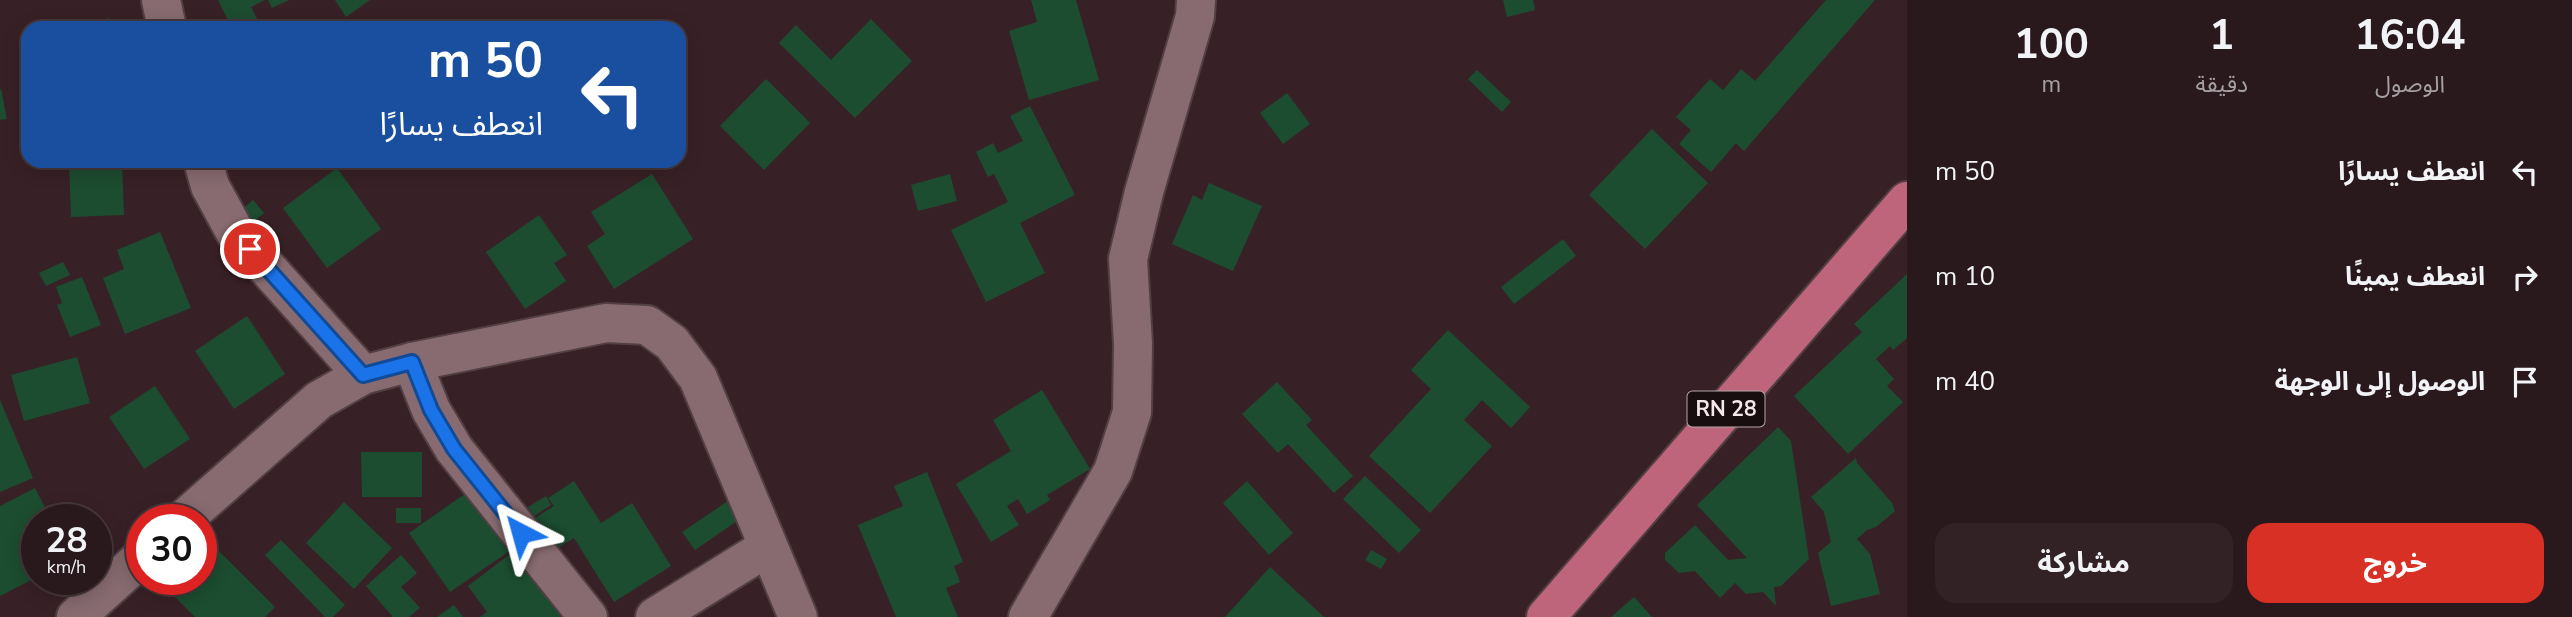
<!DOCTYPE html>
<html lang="ar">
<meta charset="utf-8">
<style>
:root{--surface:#2a191c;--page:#322225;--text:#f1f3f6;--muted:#a5a0a3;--line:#46383b;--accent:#d93025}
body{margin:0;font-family:"Nunito Sans","Noto Sans Arabic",sans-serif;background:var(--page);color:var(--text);direction:rtl;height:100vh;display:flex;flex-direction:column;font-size:26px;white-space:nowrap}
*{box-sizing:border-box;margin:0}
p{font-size:23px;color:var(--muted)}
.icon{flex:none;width:38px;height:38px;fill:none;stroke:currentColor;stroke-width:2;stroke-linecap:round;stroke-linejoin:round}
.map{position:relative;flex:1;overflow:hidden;direction:ltr}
.details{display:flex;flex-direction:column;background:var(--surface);width:665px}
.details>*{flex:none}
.top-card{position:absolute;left:21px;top:21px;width:665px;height:147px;border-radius:21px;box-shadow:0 4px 18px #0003,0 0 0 2px var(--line);direction:rtl;background:#1a4fa0;color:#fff;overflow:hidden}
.speed{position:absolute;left:21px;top:504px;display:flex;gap:14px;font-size:35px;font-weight:700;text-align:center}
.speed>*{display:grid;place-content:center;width:91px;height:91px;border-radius:50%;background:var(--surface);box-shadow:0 4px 18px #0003,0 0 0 2px var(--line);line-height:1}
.speed small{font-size:18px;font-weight:400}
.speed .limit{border:10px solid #d22;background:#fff;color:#111}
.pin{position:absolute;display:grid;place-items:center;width:60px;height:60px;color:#fff;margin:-30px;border:4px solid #fff;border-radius:50%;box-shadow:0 2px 7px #0007}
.me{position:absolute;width:77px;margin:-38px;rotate:321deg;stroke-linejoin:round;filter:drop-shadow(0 0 5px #0008)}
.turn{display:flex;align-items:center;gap:24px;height:147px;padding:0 28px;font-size:32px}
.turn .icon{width:91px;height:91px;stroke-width:2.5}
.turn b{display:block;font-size:49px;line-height:60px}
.eta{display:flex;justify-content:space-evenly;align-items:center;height:119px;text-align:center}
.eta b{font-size:42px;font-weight:700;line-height:49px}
.button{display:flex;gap:14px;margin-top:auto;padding:14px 28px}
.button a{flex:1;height:80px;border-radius:21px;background:var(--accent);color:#fff;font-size:28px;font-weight:700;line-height:80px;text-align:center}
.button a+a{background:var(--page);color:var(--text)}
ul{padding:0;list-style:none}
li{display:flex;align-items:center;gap:21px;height:105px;padding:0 28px}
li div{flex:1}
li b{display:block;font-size:26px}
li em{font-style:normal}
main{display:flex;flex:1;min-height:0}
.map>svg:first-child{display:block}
.building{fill:#1c4d30}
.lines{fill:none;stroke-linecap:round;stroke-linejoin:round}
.minor-casing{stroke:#523f44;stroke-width:42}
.major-casing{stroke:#523f44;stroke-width:42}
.minor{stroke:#876b70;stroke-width:38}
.major{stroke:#be657c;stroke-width:38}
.route-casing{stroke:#114b97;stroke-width:18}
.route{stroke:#1a73e8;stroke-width:12}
.labels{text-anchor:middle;stroke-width:5;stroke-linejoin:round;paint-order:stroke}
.shield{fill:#180e10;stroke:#b4a6a9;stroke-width:2}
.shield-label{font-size:21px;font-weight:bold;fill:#f7e7ea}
</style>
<main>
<section class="details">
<div class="eta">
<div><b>16:04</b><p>الوصول</p></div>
<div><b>1</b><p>دقيقة</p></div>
<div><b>100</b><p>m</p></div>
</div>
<ul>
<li><svg class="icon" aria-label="left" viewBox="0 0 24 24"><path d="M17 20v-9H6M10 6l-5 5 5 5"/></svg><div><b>انعطف يسارًا</b></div><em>50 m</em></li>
<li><svg class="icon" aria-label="right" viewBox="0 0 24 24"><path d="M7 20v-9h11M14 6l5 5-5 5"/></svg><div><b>انعطف يمينًا</b></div><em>10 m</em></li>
<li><svg class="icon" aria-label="arrive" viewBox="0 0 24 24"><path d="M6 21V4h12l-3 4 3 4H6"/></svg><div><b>الوصول إلى الوجهة</b></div><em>40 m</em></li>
</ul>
<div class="button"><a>خروج</a><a>مشاركة</a></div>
</section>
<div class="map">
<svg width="1907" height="617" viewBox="0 0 1907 617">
<rect width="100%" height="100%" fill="#382126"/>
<g class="building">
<path d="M218 0H265L251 7 262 28H232Z"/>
<path d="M268 0H289L272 8Z"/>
<path d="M335 0H370L346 17Z"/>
<path d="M1031 0H1076L1099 80 1029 100 1009 31 1037 22Z"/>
<path d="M1503 0H1533L1535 10 1507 17Z"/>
<path d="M1826 0H1875L1744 151 1736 143 1711 172 1679 144 1691 130 1676 117 1710 79 1723 90 1741 69 1755 81Z"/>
<path d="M110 18 112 28H74V27Z"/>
<path d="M286 19 290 28H267Z"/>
<path d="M871 19 912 61 855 118 779 43 796 25 831 60Z"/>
<path d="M1477 70 1511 102 1502 112 1468 79Z"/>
<path d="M766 79 810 123 764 170 720 126Z"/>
<path d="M1 89 7 119 0 120V90Z"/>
<path d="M1287 93 1310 124 1283 144 1260 113Z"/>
<path d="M1030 106 1075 195 1020 223 1045 273 986 302 951 230 1008 202 994 174 988 177 976 152 993 143 998 153 1023 141 1010 116Z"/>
<path d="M1652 129 1708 183 1645 249 1589 195Z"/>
<path d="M69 161H122L124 215 71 217Z"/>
<path d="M337 168 381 229 327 268 283 208Z"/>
<path d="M652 174 693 239 614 289 587 246 605 234 591 212Z"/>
<path d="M950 174 957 201 918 211 911 185Z"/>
<path d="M1209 183 1262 206 1233 271 1172 244 1193 195 1202 200Z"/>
<path d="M253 200 264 213 247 227 237 214Z"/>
<path d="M539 215 567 255 554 263 566 281 525 309 486 252Z"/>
<path d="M160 232 191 308 125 334 103 278 124 269 117 250Z"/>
<path d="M1563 239 1576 256 1514 304 1501 287Z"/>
<path d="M63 262 70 275 46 286 39 273Z"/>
<path d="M1907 274V338L1893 350 1890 346 1876 359 1894 379 1887 386 1903 402 1848 454 1794 396 1862 332 1854 324Z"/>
<path d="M82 277 101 325 70 337 57 305 62 303 56 287Z"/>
<path d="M247 316 285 374 234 409 195 351Z"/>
<path d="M1448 330 1530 407 1511 428 1482 400 1464 420 1492 446 1430 513 1369 456 1431 389 1411 370Z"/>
<path d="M77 357 90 403 24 421 11 375Z"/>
<path d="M1277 382 1312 420 1306 425 1353 476 1334 493 1288 444 1278 453 1242 414Z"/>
<path d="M155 386 190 439 144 469 109 417Z"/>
<path d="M1042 390 1090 469 1047 495 1050 500 1027 514 1018 499 1007 506 1019 525 991 542 956 484 1011 451 993 420Z"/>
<path d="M0 400 33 478 0 492Z"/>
<path d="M1778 427 1791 441 1809 559 1781 586 1774 587 1776 606 1763 592 1746 594 1735 583 1720 598 1695 571 1679 573 1665 560V553L1695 525 1728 560 1747 558 1697 505Z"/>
<path d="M361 452H422V497H362Z"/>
<path d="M1856 458 1857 463 1892 503 1895 511 1876 527 1867 530 1857 539 1870 554 1880 594 1831 606 1818 553 1831 542 1824 512 1811 497Z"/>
<path d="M927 472 963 562 954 566 960 582 946 588 958 617H896L858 525 903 506 894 486Z"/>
<path d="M1365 476 1421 530 1399 553 1343 499Z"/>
<path d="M574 481 601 523 632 503 671 566 614 602 574 538 552 552 532 520 554 506 548 498Z"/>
<path d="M1247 481 1293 533 1269 555 1223 503Z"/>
<path d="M476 486 517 546 450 592 409 533Z"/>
<path d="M35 488 50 517 37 520V556L34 558 37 564V577L0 596V506Z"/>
<path d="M546 496 551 505 534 516 528 507Z"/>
<path d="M728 501 740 519 695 550 682 532Z"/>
<path d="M344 502 392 548 354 589 306 543Z"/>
<rect x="396" y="508" width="25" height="15"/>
<path d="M206 538 275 607 265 617H195L161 583 165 579H201V543Z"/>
<path d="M281 540 345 605 333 617H325L265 555Z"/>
<path d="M522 545 575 617H480L487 612 468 586Z"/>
<path d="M1371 550 1387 559 1381 569 1365 560Z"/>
<path d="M401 555 417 573 401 587 420 608 409 617H393L366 586Z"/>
<path d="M1270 567 1324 617H1225Z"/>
<path d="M1634 597 1652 617H1611Z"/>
<path d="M454 605 463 617H437Z"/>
</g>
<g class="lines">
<defs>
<g id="minor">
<path d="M161 0 167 28"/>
<path d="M203 161 210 186 235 232 363 375"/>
<path d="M412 362 431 410 454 449 588 617"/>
<path d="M183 520 319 400 363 375 412 362 606 323 647 325 672 343 698 378 798 617"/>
<path d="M76 617 142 557"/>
<path d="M655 617 768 547"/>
<path d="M1028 617 1113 471 1132 412 1133 344 1128 259 1144 192 1195 16 1196 0"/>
</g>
<path id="major" d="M1546 617 1907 201"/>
</defs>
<use href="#minor" class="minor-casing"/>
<use href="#major" class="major-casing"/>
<use href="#minor" class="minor"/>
<use href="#major" class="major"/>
</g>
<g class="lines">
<defs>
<path id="route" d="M250 249 363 375 412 362 431 410 454 449 521 533"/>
</defs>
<use href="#route" class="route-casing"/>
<use href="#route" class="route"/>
</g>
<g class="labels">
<rect class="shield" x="1687.5" y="391.5" width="77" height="35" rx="5"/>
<g class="shield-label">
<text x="1726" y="416">RN 28</text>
</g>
</g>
</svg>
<div class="speed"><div>28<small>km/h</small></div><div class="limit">30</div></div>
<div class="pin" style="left:250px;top:249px;background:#d93025"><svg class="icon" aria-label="arrive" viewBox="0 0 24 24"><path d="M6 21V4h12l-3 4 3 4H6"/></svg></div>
<svg class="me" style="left:521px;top:533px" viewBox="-20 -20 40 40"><path d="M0-17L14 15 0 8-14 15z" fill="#1a73e8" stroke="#fff" stroke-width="4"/></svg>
<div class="top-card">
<div class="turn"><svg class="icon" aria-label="left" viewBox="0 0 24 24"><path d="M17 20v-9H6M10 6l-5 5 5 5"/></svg><div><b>50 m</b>انعطف يسارًا</div></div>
</div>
</div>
</main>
